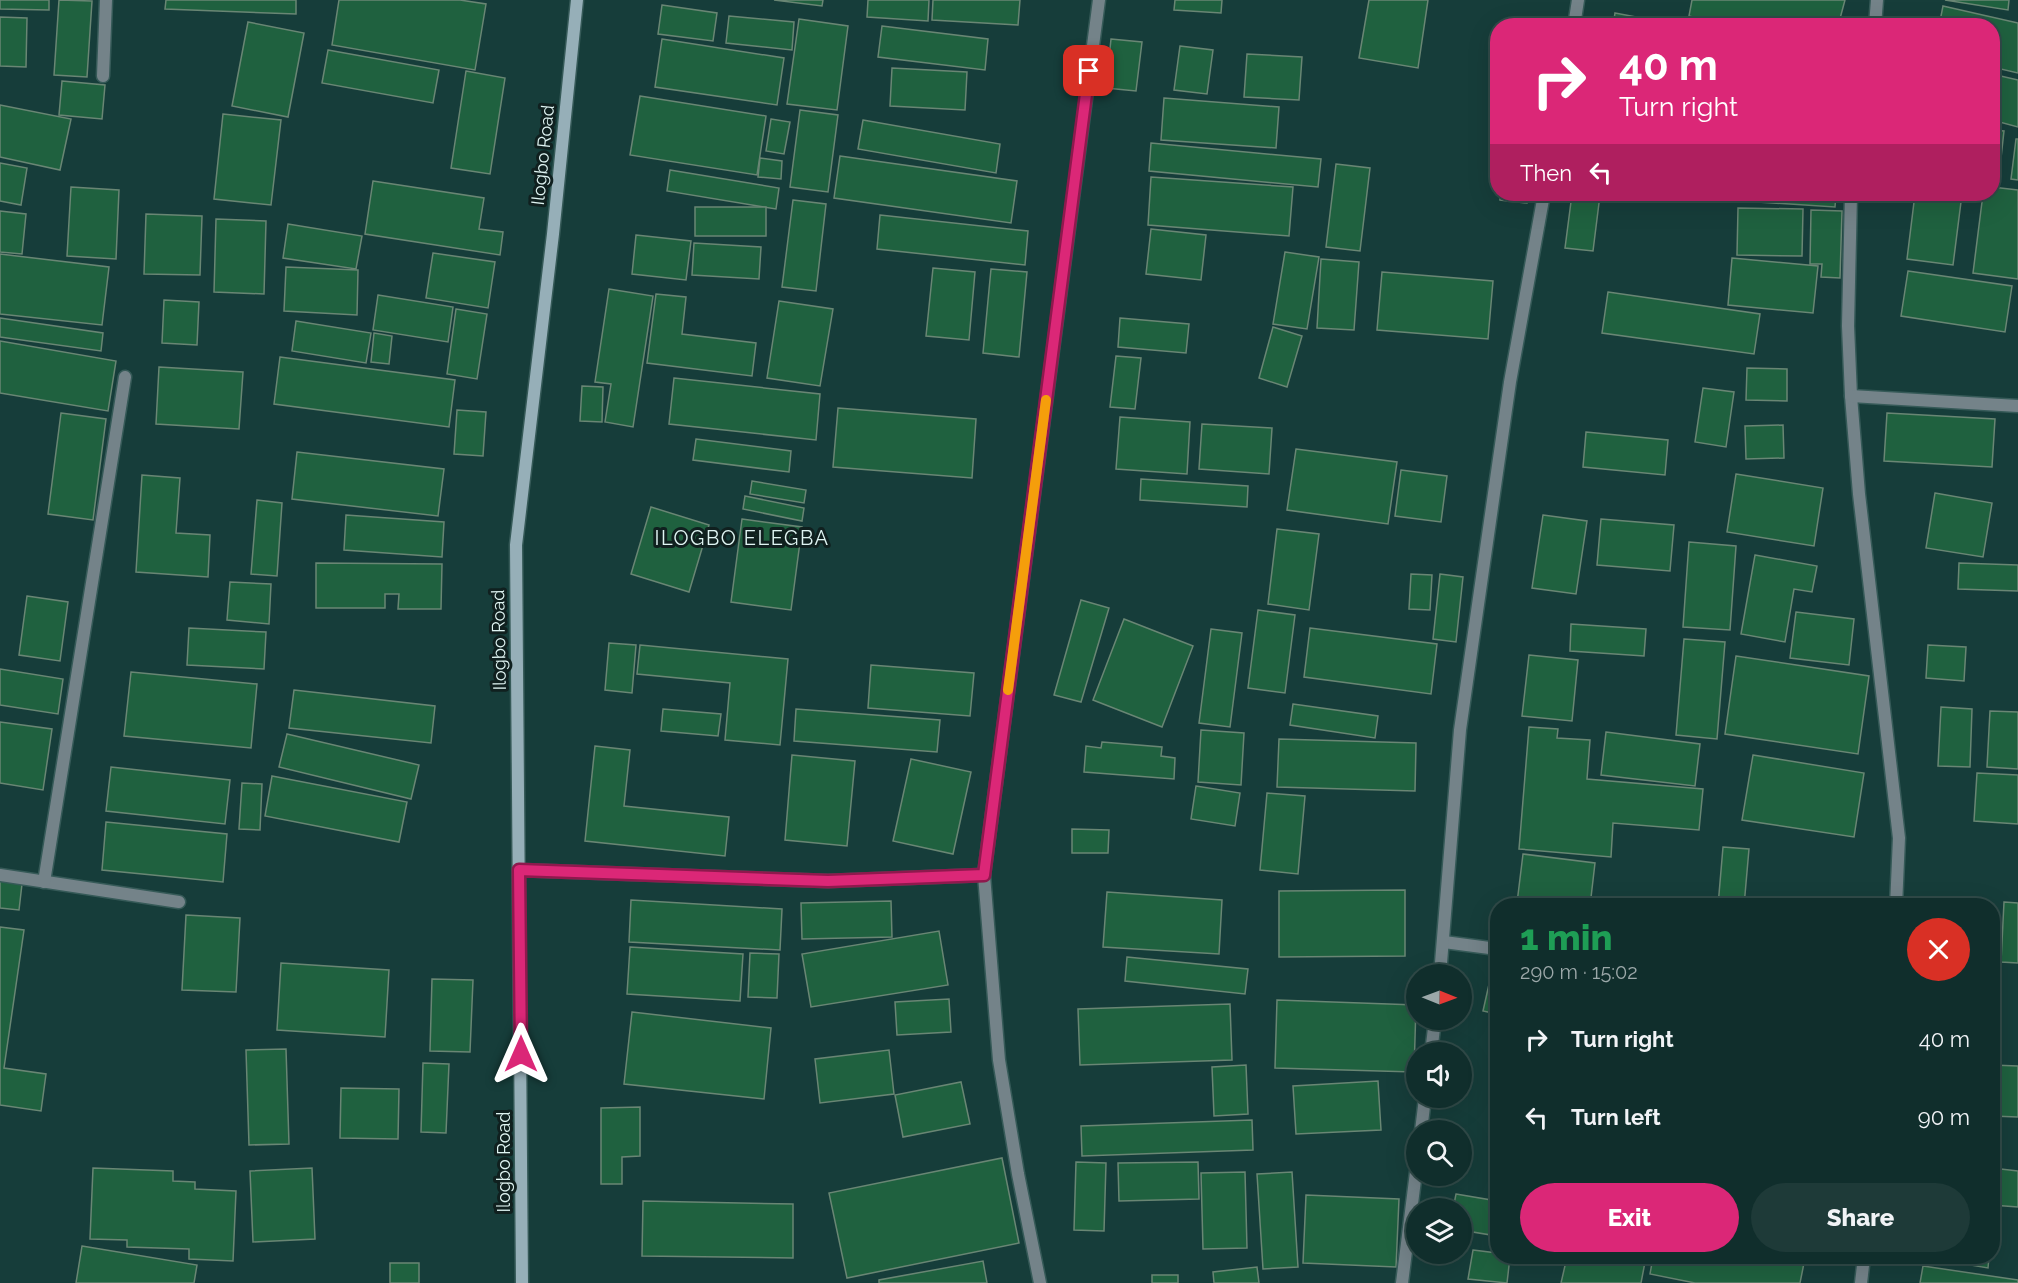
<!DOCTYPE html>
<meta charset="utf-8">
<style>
:root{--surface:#102e2c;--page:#1e3a38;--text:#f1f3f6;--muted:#9ca8a9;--line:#304a48;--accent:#db2777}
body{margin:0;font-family:Raleway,sans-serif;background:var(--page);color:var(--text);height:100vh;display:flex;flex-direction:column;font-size:22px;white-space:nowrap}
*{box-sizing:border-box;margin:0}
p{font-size:20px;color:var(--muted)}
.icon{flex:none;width:33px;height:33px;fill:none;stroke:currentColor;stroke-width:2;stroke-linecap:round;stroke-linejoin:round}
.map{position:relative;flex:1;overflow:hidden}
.details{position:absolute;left:1490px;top:898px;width:510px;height:366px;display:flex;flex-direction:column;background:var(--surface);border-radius:24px;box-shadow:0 6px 24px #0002,0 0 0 2px var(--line)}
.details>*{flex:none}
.banner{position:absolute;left:1490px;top:18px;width:510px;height:183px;border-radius:24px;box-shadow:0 6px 24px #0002,0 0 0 2px var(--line);background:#db2777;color:#fff;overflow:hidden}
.needle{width:39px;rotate:91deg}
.buttons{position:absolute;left:1406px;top:964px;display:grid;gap:12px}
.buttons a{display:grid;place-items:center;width:66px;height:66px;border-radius:50%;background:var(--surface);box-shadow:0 6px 24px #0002,0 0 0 2px var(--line);font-size:30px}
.pin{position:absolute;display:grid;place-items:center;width:51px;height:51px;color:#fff;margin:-26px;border-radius:12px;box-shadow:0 3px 9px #0006}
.me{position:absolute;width:66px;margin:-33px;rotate:0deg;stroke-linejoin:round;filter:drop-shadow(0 0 4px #0008)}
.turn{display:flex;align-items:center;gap:21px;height:126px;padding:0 30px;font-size:27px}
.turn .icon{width:78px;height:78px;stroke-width:2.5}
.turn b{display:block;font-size:42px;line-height:51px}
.then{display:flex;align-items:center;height:57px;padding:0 30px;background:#0003;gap:12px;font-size:22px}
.round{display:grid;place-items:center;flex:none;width:63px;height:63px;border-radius:32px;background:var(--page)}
.summary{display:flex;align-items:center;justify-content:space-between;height:102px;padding:0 30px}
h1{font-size:36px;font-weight:800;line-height:45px;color:#1e9e55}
.button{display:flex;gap:12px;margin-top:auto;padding:12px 30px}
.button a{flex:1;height:69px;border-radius:36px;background:var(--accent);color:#fff;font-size:24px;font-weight:800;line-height:69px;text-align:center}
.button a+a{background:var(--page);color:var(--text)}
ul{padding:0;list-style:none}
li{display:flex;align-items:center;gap:18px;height:78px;padding:0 30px}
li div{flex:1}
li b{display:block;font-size:22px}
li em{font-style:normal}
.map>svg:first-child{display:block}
.building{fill:#1f613f;stroke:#698674;stroke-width:1.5}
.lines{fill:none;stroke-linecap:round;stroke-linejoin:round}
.street-casing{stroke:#365a58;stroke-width:15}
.secondary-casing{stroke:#365a58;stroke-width:15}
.street{stroke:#748389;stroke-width:12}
.secondary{stroke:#96afb8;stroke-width:12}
.route-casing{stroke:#8e194d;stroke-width:15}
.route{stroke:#db2777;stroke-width:10}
.slow{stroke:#f59e0b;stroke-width:10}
.labels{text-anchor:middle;stroke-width:6;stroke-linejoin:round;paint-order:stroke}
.street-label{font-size:18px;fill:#e0f5f3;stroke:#10201f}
.neighbourhood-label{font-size:20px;letter-spacing:1.5px;fill:#e0f5f3;stroke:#10201f}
</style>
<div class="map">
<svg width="2018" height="1283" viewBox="0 0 2018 1283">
<rect width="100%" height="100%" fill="#163d3a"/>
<g class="building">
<path d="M0 0H49V10L0 9Z"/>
<path d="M59 0 92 1 87 77 54 75Z"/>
<path d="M166 0H296V14L165 9Z"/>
<path d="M339 0H460L486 4 475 70 332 45Z"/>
<path d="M774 0H823L822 6Z"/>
<path d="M868 0H929L928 21 867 17Z"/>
<path d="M933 0H1020L1018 25 932 20Z"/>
<path d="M1175 0H1222L1221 13 1174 10Z"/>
<path d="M1369 0H1428L1418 68 1359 58Z"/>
<path d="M1692 0H1845L1838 26H1728L1689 16Z"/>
<path d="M1945 0H2009L2008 10Z"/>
<path d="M662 5 717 13 713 41 658 34Z"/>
<path d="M1943 6 2018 23V73L1992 67V26H1939Z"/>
<path d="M1615 13 1679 25V26H1613Z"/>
<path d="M729 16 794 22 792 50 726 43Z"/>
<path d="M0 17 27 18 26 67 0 66Z"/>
<path d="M799 19 848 26 837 110 787 104Z"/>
<path d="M248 22 304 33 288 117 232 106Z"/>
<path d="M882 26 988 39 985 70 878 57Z"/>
<path d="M662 39 784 58 777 105 655 87Z"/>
<path d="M1111 39 1142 42 1136 91 1106 88Z"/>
<path d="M1180 46 1213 50 1207 94 1174 90Z"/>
<path d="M328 50 439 70 433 103 322 83Z"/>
<path d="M1247 54 1302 57 1299 100 1244 97Z"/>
<path d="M892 68 967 72 965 110 890 106Z"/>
<path d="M466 71 505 78 490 174 451 168Z"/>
<path d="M1992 74 2018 80V127L1992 120Z"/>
<path d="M62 81 105 85 102 119 59 115Z"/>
<path d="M640 96 766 116 757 175 630 155Z"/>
<path d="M1164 98 1279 107 1276 148 1161 140Z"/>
<path d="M0 105 71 119 60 170 0 157Z"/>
<path d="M800 110 838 115 828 192 790 187Z"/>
<path d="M223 114 281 120 271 205 214 199Z"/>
<path d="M771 119 790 122 784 154 766 151Z"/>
<path d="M863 120 1000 144 996 173 858 149Z"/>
<path d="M1992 130 2004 131 2000 167 1992 166Z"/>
<path d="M2016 139H2018V180L2011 179Z"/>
<path d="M1151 143 1321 159 1318 187 1149 171Z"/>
<path d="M840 156 1017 181 1011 223 834 198Z"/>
<path d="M760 158 782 161 781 179 758 177Z"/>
<path d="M0 163 27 168 21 205 0 201Z"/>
<path d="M1336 164 1370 168 1360 251 1326 247Z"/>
<path d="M670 170 779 188 776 209 667 191Z"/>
<path d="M1151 177 1293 187 1289 236 1148 225Z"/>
<path d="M373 181 484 198 479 229 503 232 500 255 365 234Z"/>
<path d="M71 187 119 190 116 259 67 256Z"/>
<path d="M1992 187 2018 190V279L1973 273 1983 194H1992Z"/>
<path d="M1500 194H1528L1527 203 1500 200Z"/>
<path d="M1572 194 1600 195 1593 251 1565 248Z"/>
<path d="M1631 194H1710V200Z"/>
<path d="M1744 194H1836L1835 207 1743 201Z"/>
<path d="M1915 194H1962L1953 265 1907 259Z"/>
<path d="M793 200 826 204 816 291 782 287Z"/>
<rect x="695" y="207" width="71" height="29"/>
<path d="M1738 208 1803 209 1802 256 1737 255Z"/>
<path d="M1811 210 1842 211 1840 278 1821 277 1822 264H1810Z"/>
<path d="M0 211 26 214 22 254 0 252Z"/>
<path d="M146 214 202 216 200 275 144 274Z"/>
<path d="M880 215 1028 231 1025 265 877 249Z"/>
<path d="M216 219 266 221 264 294 214 292Z"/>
<path d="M288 224 362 236 356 269 283 258Z"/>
<path d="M1151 229 1206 235 1201 280 1146 274Z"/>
<path d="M636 235 691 241 686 280 632 274Z"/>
<path d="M694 243 761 247 759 279 692 275Z"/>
<path d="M1285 252 1319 257 1307 329 1273 324Z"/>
<path d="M433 253 495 262 488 308 426 298Z"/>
<path d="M0 254 109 267 102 325 0 314Z"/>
<path d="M1732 258 1818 266 1813 313 1728 305Z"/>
<path d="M1321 259 1359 262 1354 330 1317 328Z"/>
<path d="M286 267 358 270 357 315 284 311Z"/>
<path d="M933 268 975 272 969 340 926 336Z"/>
<path d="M991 269 1027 272 1019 357 983 353Z"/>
<path d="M1908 271 2012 286 2005 332 1901 316Z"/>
<path d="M1382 272 1493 281 1488 339 1377 330Z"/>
<path d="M609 289 653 296 633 427 605 422 611 384 595 382Z"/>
<path d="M1608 292 1760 314 1754 354 1602 333Z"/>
<path d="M656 294 686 297 682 334 756 343 752 376 647 363Z"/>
<path d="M378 295 453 307 448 342 373 330Z"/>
<path d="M164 300 199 302 197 345 162 343Z"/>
<path d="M779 301 833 309 820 386 767 378Z"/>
<path d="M456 309 487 314 477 379 447 374Z"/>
<path d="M0 318 103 333 101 351 0 337Z"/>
<path d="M1120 318 1189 324 1186 353 1118 347Z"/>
<path d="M296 321 371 333 366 363 292 351Z"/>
<path d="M1273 327 1302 336 1287 387 1259 378Z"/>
<path d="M374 333 392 336 389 364 371 362Z"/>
<path d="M0 341 116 361 108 411 0 393Z"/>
<path d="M1116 356 1141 358 1135 409 1110 407Z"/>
<path d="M280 357 455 380 449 427 274 404Z"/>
<path d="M159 367 243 372 239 429 156 424Z"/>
<path d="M1747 368 1787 369V401L1746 400Z"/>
<path d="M674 378 820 394 816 440 669 424Z"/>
<path d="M582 386 603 387 602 422 580 421Z"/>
<path d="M1703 388 1734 392 1726 447 1695 442Z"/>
<path d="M838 408 976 419 972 478 833 467Z"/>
<path d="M457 410 486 412 483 456 454 454Z"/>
<path d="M61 413 106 419 93 520 48 514Z"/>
<path d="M1887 413 1995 419 1992 467 1884 461Z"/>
<path d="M1120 417 1190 422 1187 474 1116 469Z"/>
<path d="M1202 424 1272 428 1269 474 1199 469Z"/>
<path d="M1783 425 1784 458 1746 459 1745 426Z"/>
<path d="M1586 432 1668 440 1665 475 1583 467Z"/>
<path d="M696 439 791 451 789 472 693 460Z"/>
<path d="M1296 449 1397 462 1388 524 1287 510Z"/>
<path d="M297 452 444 469 438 516 292 499Z"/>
<path d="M1401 470 1447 476 1441 522 1395 516Z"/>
<path d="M1736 474 1823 488 1814 546 1727 532Z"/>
<path d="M142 475 180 478 176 533 210 535 208 577 136 572Z"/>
<path d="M1141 479 1248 486 1247 507 1140 500Z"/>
<path d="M752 481 806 490 804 503 750 494Z"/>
<path d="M1935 493 1992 503 1983 557 1926 548Z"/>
<path d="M745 496 804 508 802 521 743 509Z"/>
<path d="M257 500 282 503 277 576 251 574Z"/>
<path d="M651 507 709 525 689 592 631 574Z"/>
<path d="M346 515 444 522 442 557 344 550Z"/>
<path d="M1543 515 1587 521 1576 594 1532 588Z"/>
<path d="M742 519 802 527 791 610 731 602Z"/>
<path d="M1601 519 1674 525 1670 571 1597 565Z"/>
<path d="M1277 529 1319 534 1309 610 1268 604Z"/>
<path d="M1689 542 1736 546 1730 630 1683 627Z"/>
<path d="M1755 555 1817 566 1812 592 1794 589 1785 642 1741 634Z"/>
<path d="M316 563 442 564 441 609H398L399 594H385V608H316Z"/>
<path d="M1959 563 2018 565V591L1958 589Z"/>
<path d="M1411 574 1432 575 1430 610 1409 609Z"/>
<path d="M1440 574 1463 577 1456 642 1433 639Z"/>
<path d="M230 582 271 584 269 624 227 620Z"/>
<path d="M27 596 68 602 60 661 19 655Z"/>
<path d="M1081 600 1109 608 1081 702 1054 695Z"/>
<path d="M1258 610 1295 615 1285 693 1248 688Z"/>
<path d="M1796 612 1854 619 1849 665 1790 658Z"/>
<path d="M1124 619 1193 646 1162 727 1093 700Z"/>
<path d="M1571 624 1646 629 1644 656 1570 651Z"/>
<path d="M189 628 266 632 264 669 187 665Z"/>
<path d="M1310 628 1437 644 1431 694 1304 677Z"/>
<path d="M1211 629 1242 633 1230 727 1199 723Z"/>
<path d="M1684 639 1725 642 1717 739 1676 735Z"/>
<path d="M609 643 636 645 632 693 605 690Z"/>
<path d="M640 645 788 659 780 745 725 740 730 683 637 674Z"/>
<path d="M1928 645 1966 647 1964 681 1926 678Z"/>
<path d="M1529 655 1578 660 1572 721 1522 716Z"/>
<path d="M1736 656 1869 676 1858 754 1725 734Z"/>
<path d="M871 665 974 673 970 716 868 708Z"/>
<path d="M0 669 63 679 58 714 0 705Z"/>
<path d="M131 672 257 684 251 748 124 736Z"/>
<path d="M294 690 435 706 431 743 289 728Z"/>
<path d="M1293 704 1378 716 1375 738 1290 725Z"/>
<path d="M1941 707 1972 709 1970 767 1938 766Z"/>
<path d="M663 709 721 714 718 736 661 731Z"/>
<path d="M796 709 940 720 937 752 794 741Z"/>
<path d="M1990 711 2018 712V769L1987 767Z"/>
<path d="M0 722 52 729 43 790 0 783Z"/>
<path d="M1529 727 1558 729 1557 738 1590 740 1587 779 1703 789 1699 830 1613 823 1611 857 1519 849Z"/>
<path d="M1201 730 1244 733 1241 785 1198 782Z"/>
<path d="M1606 732 1700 744 1695 786 1601 775Z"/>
<path d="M287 734 419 765 411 799 279 767Z"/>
<path d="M1279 739 1416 743 1415 791 1277 787Z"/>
<path d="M1102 742 1162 747 1161 756 1175 758 1174 779 1084 772 1086 746 1101 748Z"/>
<path d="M595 746 630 750 624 806 729 817 725 856 585 841Z"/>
<path d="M792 755 855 761 847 846 785 840Z"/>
<path d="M1753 755 1864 773 1854 837 1742 820Z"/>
<path d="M911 759 971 772 953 854 893 841Z"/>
<path d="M111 767 230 780 225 824 106 811Z"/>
<path d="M1977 773 2018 775V824L1974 821Z"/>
<path d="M272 776 407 802 399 842 265 816Z"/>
<path d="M242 783 262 784 260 830 239 829Z"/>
<path d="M1196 786 1240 793 1235 826 1191 819Z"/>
<path d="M1267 793 1305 796 1298 874 1260 870Z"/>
<path d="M106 822 227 834 223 882 102 870Z"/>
<path d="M1072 829 1109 830 1108 853H1072Z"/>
<path d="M1723 847 1749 849 1744 906H1718Z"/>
<path d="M1523 854 1595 863 1590 906 1517 903Z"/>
<path d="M0 881 22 884 19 910 0 908Z"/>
<path d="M1405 890V956L1279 957V891Z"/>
<path d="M1107 892 1222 900 1219 954 1103 947Z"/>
<path d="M631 900 782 909 780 950 629 942Z"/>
<path d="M891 901 892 937 802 939 801 903Z"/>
<path d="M2004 902 2018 903V963L2001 962Z"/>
<path d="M186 915 240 918 236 992 182 990Z"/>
<path d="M0 927 24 930 4 1068 46 1074 41 1111 0 1105Z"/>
<path d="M939 931 948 985 811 1007 802 954Z"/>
<path d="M630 947 743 954 740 1001 627 994Z"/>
<path d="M750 953 779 954 777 998 748 997Z"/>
<path d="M1127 957 1248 969 1245 994 1125 981Z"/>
<path d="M1494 962 1497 963V1014L1483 1011Z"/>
<path d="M281 963 389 970 385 1037 277 1030Z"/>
<path d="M432 979 473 980 470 1052 430 1051Z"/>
<path d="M949 999 951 1032 897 1035 895 1002Z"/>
<path d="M1277 1000 1416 1005 1414 1072 1275 1068Z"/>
<path d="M1230 1004 1232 1060 1080 1065 1078 1009Z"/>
<path d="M632 1012 771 1028 764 1099 624 1084Z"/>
<path d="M286 1049 289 1144 249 1145 246 1050Z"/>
<path d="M889 1050 894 1094 820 1103 815 1059Z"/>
<path d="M423 1063 449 1064 446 1133 421 1132Z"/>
<path d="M1246 1065 1248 1114 1214 1116 1212 1067Z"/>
<path d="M1992 1065 2018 1066V1117L1992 1116Z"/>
<path d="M1378 1081 1381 1130 1296 1134 1293 1086Z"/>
<path d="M961 1082 970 1124 903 1137 895 1095Z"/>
<path d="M341 1088 399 1089 398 1139 340 1138Z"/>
<path d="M640 1107V1156L622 1157V1184H601V1108Z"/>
<path d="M1497 1112V1142L1492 1141Z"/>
<path d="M1252 1120 1253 1150 1082 1156 1081 1126Z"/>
<path d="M1002 1158 1019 1243 847 1278 829 1193Z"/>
<path d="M1076 1162 1106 1163 1104 1231 1074 1230Z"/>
<path d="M1198 1162 1199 1199 1119 1201 1118 1163Z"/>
<path d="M93 1168 173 1171V1181L195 1182V1189L236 1191 233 1261 189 1259V1249L127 1247V1240L90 1239Z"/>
<path d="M312 1168 315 1239 253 1242 250 1171Z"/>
<path d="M1992 1168 2018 1171V1207L1992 1205Z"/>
<path d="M1245 1172 1247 1248 1203 1249 1201 1173Z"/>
<path d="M1292 1172 1298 1267 1263 1269 1257 1174Z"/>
<path d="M1456 1194 1497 1201V1236L1461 1230V1209H1453Z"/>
<path d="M1306 1195 1399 1199 1396 1267 1303 1263Z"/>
<path d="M643 1201 793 1204V1258L642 1256Z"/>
<path d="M82 1246 197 1265 194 1283H76Z"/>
<path d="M1473 1250 1497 1253V1257H1510L1507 1283 1468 1279Z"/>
<path d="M1567 1257H1646L1641 1283H1561Z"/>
<path d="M1653 1257H1773L1804 1263 1800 1283H1695L1650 1274Z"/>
<path d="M1923 1257H1989L1988 1268Z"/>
<path d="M983 1261 987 1283H879V1280Z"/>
<rect x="390" y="1263" width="29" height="20"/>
<path d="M1923 1266 2018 1280V1283H1920Z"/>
<path d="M1257 1267 1259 1283H1214L1213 1272Z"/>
<rect x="1152" y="1275" width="26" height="8"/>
</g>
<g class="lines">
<defs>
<g id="street">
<path d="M1574 26 1578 0"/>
<path d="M1875 26 1877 0"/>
<path d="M103 76 106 0"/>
<path d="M1851 194 1848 326 1851 396 1859 494 1899 838 1896 906"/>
<path d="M1851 396 2018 406"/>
<path d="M519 870 828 881 984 875"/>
<path d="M0 875 179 902"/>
<path d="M44 882 125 377"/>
<path d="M1444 942 1497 949"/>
<path d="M1440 975 1460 730 1510 382 1544 194"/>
<path d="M1431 1053 1435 1020"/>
<path d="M1421 1131 1425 1098"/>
<path d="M1040 1283 1018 1174 999 1060 984 875 1099 0"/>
<path d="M1402 1283 1416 1172"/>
<path d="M1861 1283 1864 1257"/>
</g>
<path id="secondary" d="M522 1283 516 545 553 234 577 0"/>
</defs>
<use href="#street" class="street-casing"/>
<use href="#secondary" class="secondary-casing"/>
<use href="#street" class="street"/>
<use href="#secondary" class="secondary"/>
</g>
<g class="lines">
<defs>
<path id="route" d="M521 1054 519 870 828 881 984 875 1089 71"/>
</defs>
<use href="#route" class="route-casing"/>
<use href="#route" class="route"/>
<path class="slow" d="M1008 690 1046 400"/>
</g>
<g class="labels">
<g class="street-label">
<text transform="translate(543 155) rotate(-84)" y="6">Ilogbo Road</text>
<text transform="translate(499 640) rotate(-91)" y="6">Ilogbo Road</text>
<text transform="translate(504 1162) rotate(-90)" y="6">Ilogbo Road</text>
</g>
<g class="neighbourhood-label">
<text x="742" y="545">ILOGBO ELEGBA</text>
</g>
</g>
</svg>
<div class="buttons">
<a><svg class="needle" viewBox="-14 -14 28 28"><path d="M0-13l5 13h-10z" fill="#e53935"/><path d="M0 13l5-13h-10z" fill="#9ca8a9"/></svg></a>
<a><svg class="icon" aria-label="sound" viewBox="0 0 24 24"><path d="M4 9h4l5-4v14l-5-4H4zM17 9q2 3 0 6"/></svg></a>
<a><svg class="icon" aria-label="search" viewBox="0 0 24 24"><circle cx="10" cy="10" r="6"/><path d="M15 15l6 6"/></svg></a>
<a><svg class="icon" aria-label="layers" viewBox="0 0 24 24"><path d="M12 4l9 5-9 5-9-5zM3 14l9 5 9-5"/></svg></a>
</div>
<div class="pin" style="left:1089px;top:71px;background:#d93025"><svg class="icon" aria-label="arrive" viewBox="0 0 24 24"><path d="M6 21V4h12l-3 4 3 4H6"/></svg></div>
<svg class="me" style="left:521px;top:1054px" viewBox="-20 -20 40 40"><path d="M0-17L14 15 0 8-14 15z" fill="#db2777" stroke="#fff" stroke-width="4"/></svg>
<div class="banner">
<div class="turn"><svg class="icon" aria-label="right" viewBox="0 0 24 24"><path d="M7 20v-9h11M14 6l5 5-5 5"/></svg><div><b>40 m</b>Turn right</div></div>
<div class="then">Then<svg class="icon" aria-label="left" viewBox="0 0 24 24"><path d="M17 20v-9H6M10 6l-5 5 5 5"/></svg></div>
</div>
<section class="details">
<div class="summary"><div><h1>1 min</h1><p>290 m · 15:02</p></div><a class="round" style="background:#d93025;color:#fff"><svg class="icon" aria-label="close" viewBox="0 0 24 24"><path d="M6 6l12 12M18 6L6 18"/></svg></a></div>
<ul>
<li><svg class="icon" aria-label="right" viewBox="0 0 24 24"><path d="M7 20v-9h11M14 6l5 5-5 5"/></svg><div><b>Turn right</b></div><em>40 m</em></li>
<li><svg class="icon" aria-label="left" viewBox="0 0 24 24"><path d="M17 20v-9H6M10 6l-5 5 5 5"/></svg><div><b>Turn left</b></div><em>90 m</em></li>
</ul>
<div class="button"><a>Exit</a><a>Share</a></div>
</section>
</div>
